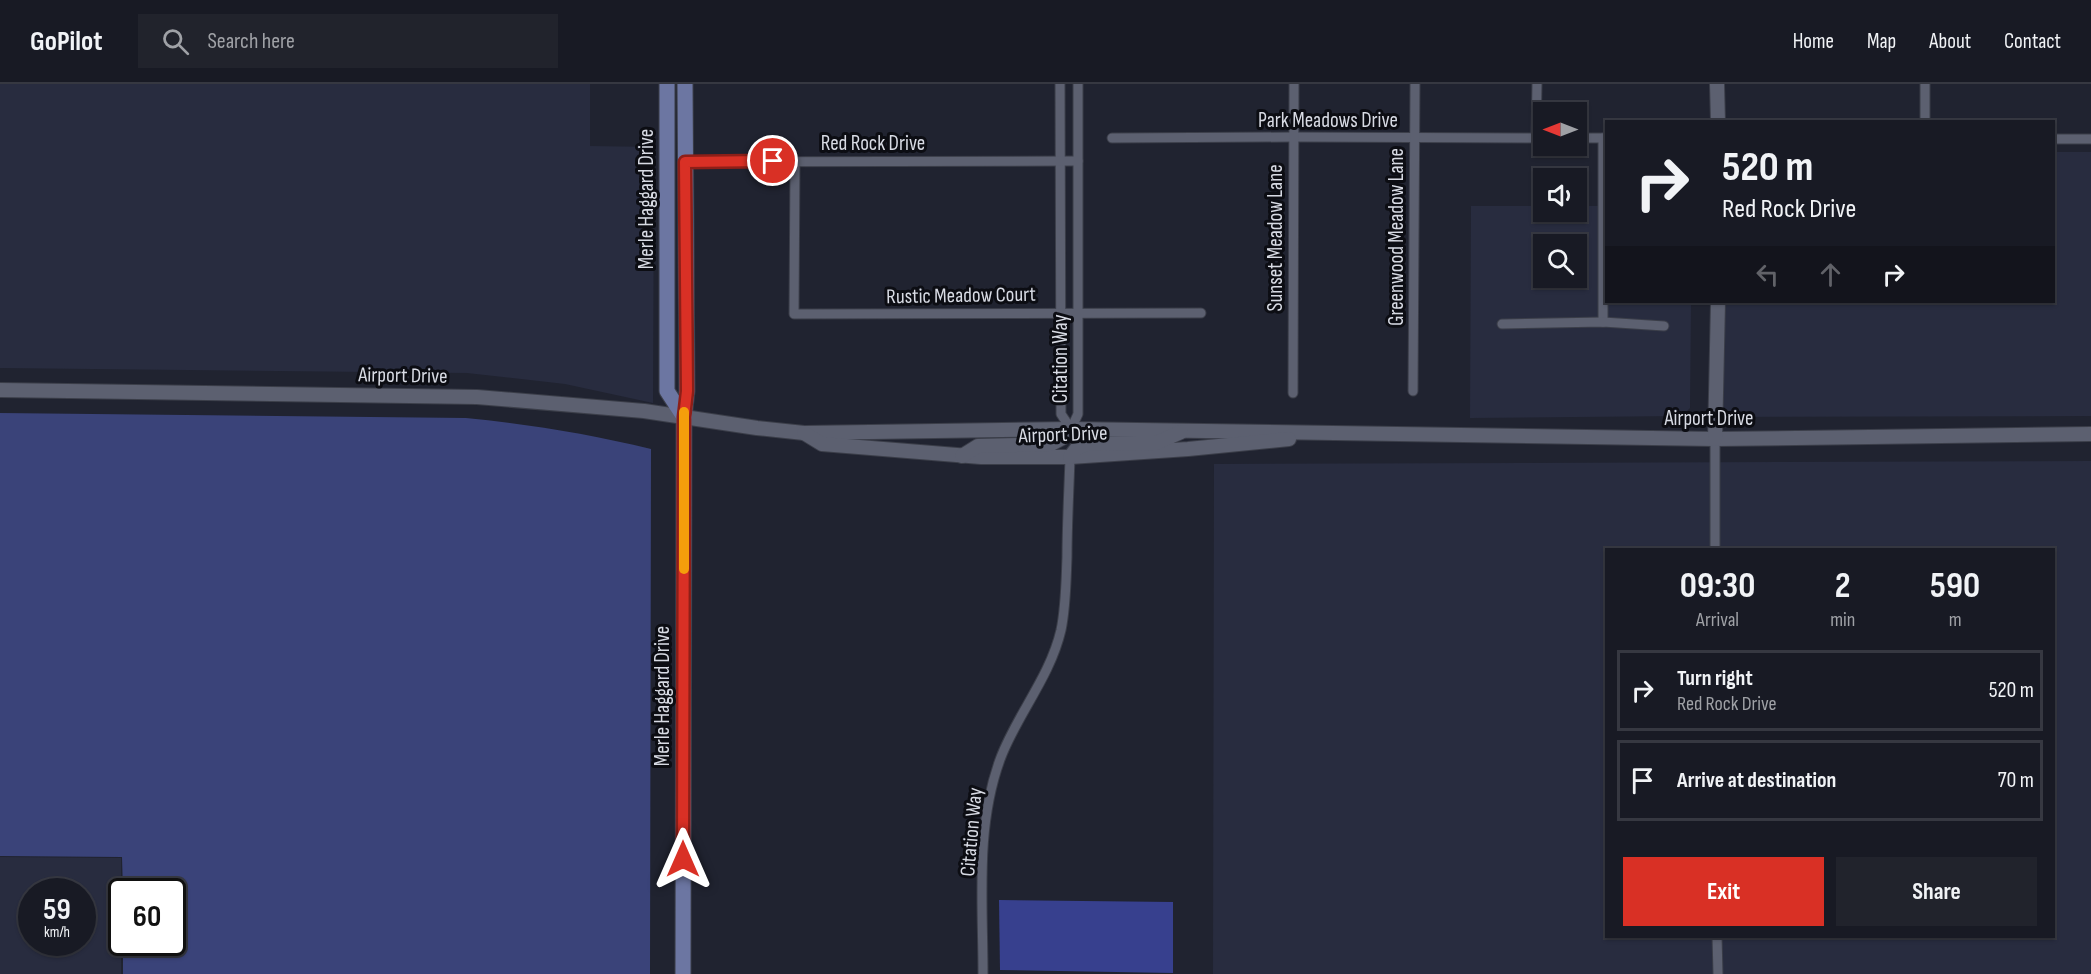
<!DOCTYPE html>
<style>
:root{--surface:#181a24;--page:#21232c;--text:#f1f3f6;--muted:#9fa1a6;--line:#363841;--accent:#d93025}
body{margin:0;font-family:"Sofia Sans Condensed",sans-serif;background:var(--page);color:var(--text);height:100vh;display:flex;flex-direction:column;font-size:22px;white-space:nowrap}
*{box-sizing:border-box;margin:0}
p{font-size:20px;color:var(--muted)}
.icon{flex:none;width:33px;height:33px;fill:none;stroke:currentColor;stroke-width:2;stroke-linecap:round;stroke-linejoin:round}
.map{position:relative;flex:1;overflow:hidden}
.panel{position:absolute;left:1605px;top:464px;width:450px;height:390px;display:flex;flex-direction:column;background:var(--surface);border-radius:0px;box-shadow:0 2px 4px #0004,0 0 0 2px var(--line)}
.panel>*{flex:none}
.top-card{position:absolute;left:1605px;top:36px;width:450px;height:183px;border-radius:0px;box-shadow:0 2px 4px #0004,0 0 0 2px var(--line);background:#181a24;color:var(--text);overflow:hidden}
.needle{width:39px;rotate:270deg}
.tools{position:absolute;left:1533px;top:18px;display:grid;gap:12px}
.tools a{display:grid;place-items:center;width:54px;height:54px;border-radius:0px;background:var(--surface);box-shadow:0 2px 4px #0004,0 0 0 2px var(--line);font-size:30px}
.speed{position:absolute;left:18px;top:794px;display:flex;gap:12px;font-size:30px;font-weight:700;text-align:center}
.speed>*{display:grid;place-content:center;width:78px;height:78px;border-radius:50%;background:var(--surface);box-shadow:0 2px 4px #0004,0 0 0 2px var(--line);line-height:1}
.speed small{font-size:15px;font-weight:400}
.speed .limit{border:3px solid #111;border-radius:9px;background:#fff;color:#111}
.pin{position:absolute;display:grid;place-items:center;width:51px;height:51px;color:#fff;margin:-26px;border:3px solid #fff;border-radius:50%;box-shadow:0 2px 6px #0007}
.me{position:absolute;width:66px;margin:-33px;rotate:0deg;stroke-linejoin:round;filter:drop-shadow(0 0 4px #0008)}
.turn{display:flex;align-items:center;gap:21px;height:126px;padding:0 18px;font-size:27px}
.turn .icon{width:78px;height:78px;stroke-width:2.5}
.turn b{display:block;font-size:42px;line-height:51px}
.lanes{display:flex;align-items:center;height:57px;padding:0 18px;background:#0003;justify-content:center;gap:30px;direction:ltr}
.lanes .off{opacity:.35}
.eta{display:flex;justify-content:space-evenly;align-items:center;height:102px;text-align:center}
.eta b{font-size:36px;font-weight:700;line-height:42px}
.cta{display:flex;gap:12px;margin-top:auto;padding:12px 18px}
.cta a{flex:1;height:69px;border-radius:0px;background:var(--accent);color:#fff;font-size:24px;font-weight:700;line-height:69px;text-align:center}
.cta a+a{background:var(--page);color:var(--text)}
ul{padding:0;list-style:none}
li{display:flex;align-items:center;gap:18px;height:81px;margin:0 12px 9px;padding:0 6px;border:3px solid var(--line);border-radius:0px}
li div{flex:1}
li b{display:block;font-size:22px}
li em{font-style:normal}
header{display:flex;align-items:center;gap:36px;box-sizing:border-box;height:84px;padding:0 30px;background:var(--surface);border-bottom:2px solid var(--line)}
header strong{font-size:28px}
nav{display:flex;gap:33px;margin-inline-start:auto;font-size:21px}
.search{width:420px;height:54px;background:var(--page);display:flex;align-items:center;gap:15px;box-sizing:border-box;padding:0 21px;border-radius:0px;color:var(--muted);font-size:22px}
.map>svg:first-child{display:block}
.built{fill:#282c3f;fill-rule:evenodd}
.green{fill:#3a4379}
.water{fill:#37408e}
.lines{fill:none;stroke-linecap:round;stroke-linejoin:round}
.street-casing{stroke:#3b3e49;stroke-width:11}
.secondary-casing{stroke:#3b3e49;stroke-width:16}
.primary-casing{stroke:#3b3e49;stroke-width:17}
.street{stroke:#5c6070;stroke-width:9}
.secondary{stroke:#5c6070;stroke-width:14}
.primary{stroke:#6c76a2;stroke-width:15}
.route-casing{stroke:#8d1f18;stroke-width:15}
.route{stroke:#d93025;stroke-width:10}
.slow{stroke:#f59e0b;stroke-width:10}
.labels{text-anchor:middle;stroke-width:6;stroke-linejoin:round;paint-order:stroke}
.street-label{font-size:21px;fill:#d8dbe4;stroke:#0c0d13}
</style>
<header>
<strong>GoPilot</strong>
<div class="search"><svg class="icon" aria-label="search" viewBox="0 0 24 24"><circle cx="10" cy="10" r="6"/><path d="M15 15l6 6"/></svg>Search here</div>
<nav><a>Home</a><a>Map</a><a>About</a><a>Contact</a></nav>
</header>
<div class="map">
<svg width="2091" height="890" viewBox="0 0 2091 890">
<rect width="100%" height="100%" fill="#202330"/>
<g class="built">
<path d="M0 0H590V62L654 63 653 319 565 300 467 289 0 284Z"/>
<path d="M2054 68H2091V332L1715 333 1723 218H2054Z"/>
<path d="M1471 122H1543L1544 128H1576L1577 122H1606V218H1691L1690 324 1682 332 1470 334ZM1544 160H1576V194H1544Z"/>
<path d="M2091 377V890H1213L1214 380ZM1606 465H2054V852H1606Z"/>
<path d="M0 773 121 774V890H0ZM32 807H82V858H32Z"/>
</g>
<path class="green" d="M0 329 466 334C528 340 590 350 651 365L650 890H123V858H172V807H123L122 773 0 772Z"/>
<path class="water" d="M999 816 1173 818V889L1000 886Z"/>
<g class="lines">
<defs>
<g id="street">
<path d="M1060 0 1061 330 1071 345"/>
<path d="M1925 38V0"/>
<path d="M1112 54 1294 53 1544 54"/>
<path d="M1536 54 1537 0"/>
<path d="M1576 54H1606"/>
<path d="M2054 55H2091"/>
<path d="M795 77 794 230 1201 229"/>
<path d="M685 78 1078 77"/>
<path d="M1603 238V54"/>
<path d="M1502 240 1603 238 1664 242"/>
<path d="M1413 307 1415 0"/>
<path d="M1293 309 1294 0"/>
<path d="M1071 345 1078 330V0"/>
<path d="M1715 355V465"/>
<path d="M1717 852 1718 890"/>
<path d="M983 890C983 818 975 741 1001 673 1018 629 1050 593 1061 546 1066 522 1066 497 1067 473 1067 440 1069 406 1070 373"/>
</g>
<g id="secondary">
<path d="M1717 0 1718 38"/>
<path d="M0 306 477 313 644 327 757 344 804 349 1071 345 1715 355 2091 350"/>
<path d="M804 349 822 360 981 373H1070L1188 365 1289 355"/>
<path d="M1715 355 1718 218"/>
<path d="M962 372 978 362 1051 360 1062 354 1071 345"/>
<path d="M1070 373 1077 364 1086 360 1156 359 1181 348"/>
</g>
<g id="primary">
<path d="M667 0V307L684 333"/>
<path d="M683 890 684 333 687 307 685 0"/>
</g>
</defs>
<use href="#street" class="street-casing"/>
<use href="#secondary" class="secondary-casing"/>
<use href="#primary" class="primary-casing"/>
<use href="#street" class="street"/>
<use href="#secondary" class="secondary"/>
<use href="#primary" class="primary"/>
</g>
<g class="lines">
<defs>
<path id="route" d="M683 775 684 333 687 307 685 78 773 77"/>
</defs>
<use href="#route" class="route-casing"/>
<use href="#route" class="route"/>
<path class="slow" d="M684 485V328"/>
</g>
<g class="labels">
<g class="street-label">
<text x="1328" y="43">Park Meadows Drive</text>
<text x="873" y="66">Red Rock Drive</text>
<text transform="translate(646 115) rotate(-90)" y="7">Merle Haggard Drive</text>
<text transform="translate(1396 153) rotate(-90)" y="7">Greenwood Meadow Lane</text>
<text transform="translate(1275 154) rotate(-90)" y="7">Sunset Meadow Lane</text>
<text transform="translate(961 211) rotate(-1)" y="7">Rustic Meadow Court</text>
<text transform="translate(1060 275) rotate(-90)" y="7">Citation Way</text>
<text transform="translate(403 291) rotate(1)" y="7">Airport Drive</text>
<text x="1709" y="341">Airport Drive</text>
<text transform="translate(1063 350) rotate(-2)" y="7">Airport Drive</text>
<text transform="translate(662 612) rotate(-90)" y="7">Merle Haggard Drive</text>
<text transform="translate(971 748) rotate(-85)" y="7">Citation Way</text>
</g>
</g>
</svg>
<div class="tools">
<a><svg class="needle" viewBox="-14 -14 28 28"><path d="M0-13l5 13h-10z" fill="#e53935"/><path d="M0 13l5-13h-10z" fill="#9fa1a6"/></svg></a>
<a><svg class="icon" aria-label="sound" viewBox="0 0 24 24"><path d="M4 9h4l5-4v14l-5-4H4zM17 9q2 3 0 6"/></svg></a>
<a><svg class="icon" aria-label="search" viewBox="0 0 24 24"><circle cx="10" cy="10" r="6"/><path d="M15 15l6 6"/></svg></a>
</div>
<div class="speed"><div>59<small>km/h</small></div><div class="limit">60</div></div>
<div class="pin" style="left:773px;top:77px;background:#d93025"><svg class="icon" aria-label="arrive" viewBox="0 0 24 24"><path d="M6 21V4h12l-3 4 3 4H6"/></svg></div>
<svg class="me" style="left:683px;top:775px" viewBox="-20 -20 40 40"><path d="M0-17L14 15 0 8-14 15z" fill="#d93025" stroke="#fff" stroke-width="4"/></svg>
<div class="top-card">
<div class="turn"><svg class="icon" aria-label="right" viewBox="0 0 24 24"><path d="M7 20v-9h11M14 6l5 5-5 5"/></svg><div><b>520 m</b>Red Rock Drive</div></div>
<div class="lanes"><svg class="icon off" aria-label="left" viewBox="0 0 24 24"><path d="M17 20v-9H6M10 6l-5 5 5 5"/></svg><svg class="icon off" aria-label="ahead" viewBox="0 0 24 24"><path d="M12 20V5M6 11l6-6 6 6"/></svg><svg class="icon" aria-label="right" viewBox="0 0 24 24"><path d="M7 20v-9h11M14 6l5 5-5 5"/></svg></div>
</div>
<section class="panel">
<div class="eta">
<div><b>09:30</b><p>Arrival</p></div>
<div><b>2</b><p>min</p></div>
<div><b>590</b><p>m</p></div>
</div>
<ul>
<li><svg class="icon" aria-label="right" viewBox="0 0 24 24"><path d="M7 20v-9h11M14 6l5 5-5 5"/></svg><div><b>Turn right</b><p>Red Rock Drive</p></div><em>520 m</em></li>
<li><svg class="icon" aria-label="arrive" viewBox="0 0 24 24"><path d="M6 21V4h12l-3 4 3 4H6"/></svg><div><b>Arrive at destination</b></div><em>70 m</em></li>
</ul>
<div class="cta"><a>Exit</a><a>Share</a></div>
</section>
</div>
